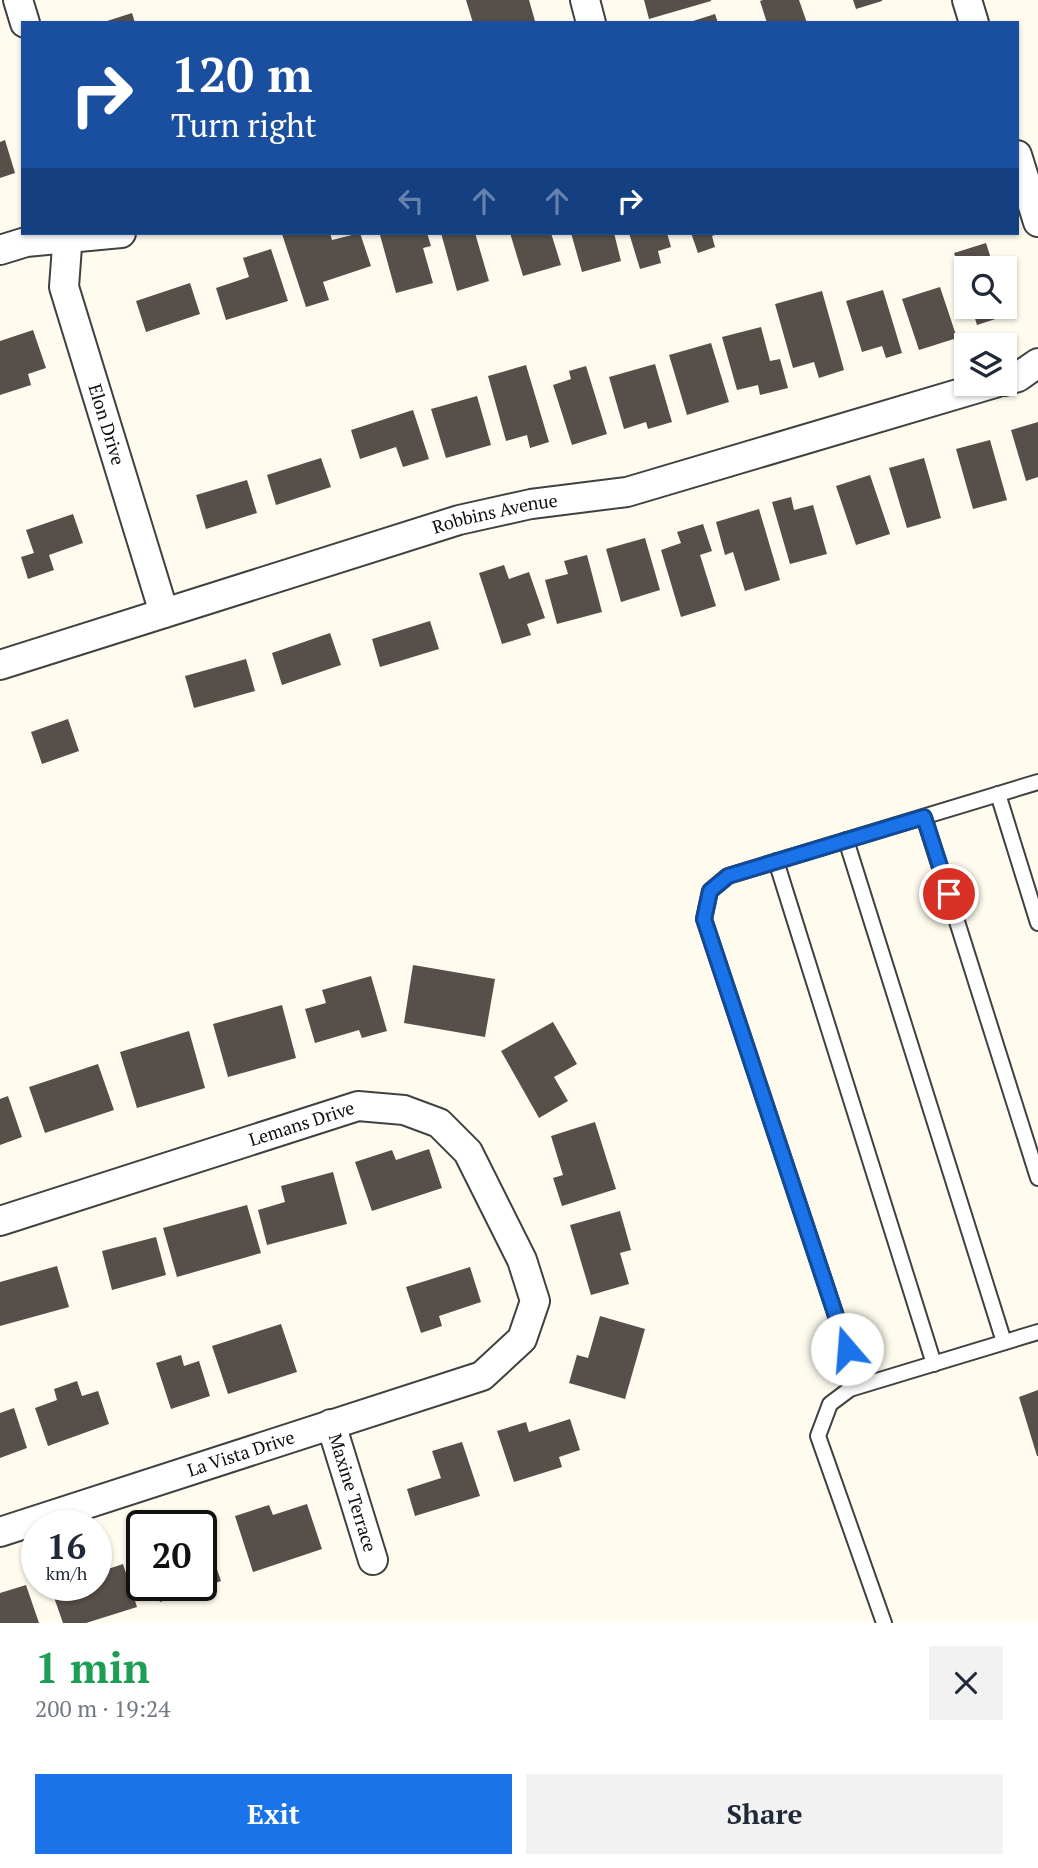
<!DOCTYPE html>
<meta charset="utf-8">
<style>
:root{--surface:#fff;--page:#f2f2f3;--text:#1f2937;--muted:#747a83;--accent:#1a73e8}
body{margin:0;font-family:"PT Serif",serif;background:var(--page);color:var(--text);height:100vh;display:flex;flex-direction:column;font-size:26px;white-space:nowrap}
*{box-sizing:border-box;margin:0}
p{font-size:23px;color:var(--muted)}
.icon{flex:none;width:38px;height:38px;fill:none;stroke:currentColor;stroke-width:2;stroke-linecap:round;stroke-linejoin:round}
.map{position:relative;height:1623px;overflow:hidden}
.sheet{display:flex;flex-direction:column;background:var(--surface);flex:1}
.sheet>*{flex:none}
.hud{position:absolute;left:21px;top:21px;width:998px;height:214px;border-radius:0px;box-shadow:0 2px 5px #0004;background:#1a4fa0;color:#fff;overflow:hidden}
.buttons{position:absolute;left:954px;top:256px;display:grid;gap:14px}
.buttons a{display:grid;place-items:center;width:63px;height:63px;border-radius:0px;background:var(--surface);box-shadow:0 2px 5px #0004;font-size:35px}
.speed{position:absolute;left:21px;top:1510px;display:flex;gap:14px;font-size:35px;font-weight:700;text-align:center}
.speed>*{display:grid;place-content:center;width:91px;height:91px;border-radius:50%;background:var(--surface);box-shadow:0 2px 5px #0004;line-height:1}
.speed small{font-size:18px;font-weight:400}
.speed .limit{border:4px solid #111;border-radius:10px;background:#fff;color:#111}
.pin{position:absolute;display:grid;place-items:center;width:60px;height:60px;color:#fff;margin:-30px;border:4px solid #fff;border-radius:50%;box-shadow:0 2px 7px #0007}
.me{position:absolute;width:77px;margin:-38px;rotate:342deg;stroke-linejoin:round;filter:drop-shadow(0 0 5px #0008)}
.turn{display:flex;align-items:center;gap:24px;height:147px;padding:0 35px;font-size:32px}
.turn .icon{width:91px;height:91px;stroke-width:2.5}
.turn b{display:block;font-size:49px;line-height:60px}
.lanes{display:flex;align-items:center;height:66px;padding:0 35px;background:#0003;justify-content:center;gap:35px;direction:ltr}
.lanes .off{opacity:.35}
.round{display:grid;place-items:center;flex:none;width:74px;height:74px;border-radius:0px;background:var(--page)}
.headline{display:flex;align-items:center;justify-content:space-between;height:119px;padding:0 35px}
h1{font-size:42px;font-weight:700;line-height:52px;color:#1e9e55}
.primary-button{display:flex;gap:14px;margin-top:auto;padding:14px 35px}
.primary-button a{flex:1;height:80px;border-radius:0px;background:var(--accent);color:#fff;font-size:28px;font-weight:700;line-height:80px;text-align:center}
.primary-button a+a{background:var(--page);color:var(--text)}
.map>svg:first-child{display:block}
.building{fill:#574f4a}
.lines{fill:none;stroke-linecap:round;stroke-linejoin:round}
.lane-casing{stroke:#414141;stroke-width:18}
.street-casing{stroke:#414141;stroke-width:32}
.lane{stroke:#fff;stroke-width:14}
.street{stroke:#fff;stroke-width:28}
.route-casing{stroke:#114b97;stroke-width:18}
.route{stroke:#1a73e8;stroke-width:12}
.labels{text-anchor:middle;stroke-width:7;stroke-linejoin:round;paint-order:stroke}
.street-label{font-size:18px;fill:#0e0e0e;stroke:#fff}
</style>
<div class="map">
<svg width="1038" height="1623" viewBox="0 0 1038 1623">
<rect width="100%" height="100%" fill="#fffcef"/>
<g class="building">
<path d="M466 0H529L535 21 473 23Z"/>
<path d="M644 0H711V1L649 19Z"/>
<path d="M763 0H799L807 23H767L760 1Z"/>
<path d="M853 0H882V1L856 9Z"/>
<path d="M132 13 135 23H104V22Z"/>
<path d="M715 14 718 23H691L690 22Z"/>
<path d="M5 140 15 173 0 178V142Z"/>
<path d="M286 233H330L332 240 360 233 371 266 323 282 329 300 306 307 282 234Z"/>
<path d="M387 233H427L431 246 423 248 433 283 396 293 380 235Z"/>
<path d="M441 233H475L489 281 457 291Z"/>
<path d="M510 233H551L561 265 523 276Z"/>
<path d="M571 233H614L621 261 582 272Z"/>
<path d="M629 233H667L671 247 658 251 661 263 640 269Z"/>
<path d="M691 233H720L712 236 715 247 698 253Z"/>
<path d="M986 243 994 268H966L965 288 954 253Z"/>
<path d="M271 249 288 301 226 320 216 288 249 277 243 258Z"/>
<path d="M190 283 200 314 146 332 136 301Z"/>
<path d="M940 287 957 338 919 350 902 299Z"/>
<path d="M1009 287 1017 312 977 325 971 306H1004V289Z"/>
<path d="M883 290 902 353 886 358 882 346 862 352 846 301Z"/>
<path d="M822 291 844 370 819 378 814 362 793 368 775 304Z"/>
<path d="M761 327 770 361 780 359 788 388 760 395 758 385 737 390 722 337Z"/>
<path d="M33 330 46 368 28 374 31 385 0 395V341Z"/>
<path d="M711 343 729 402 687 415 669 355Z"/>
<path d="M655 364 672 422 648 429 646 422 624 429 609 377Z"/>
<path d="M526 365 549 442 530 448 527 435 506 441 488 376Z"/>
<path d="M586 366 607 434 572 445 553 385 571 379 569 371Z"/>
<path d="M477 396 491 445 446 458 431 409Z"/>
<path d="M413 410 429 459 403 467 396 447 360 459 351 430Z"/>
<path d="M1038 422V477L1026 481 1011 430Z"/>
<path d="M990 440 1007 500 973 509 956 449Z"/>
<path d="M321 458 331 487 276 505 267 475Z"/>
<path d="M924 458 941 518 907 528 889 468Z"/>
<path d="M870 475 890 534 856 545 836 486Z"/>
<path d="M247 480 257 513 206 529 196 495Z"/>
<path d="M791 497 794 510 813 505 827 554 790 564 772 502Z"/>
<path d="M759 509 780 580 745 591 733 552 725 555 716 522Z"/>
<path d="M73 514 83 543 49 555 54 570 28 579 21 557 34 553 26 530Z"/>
<path d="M703 524 712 551 700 555 716 606 681 617 661 550 681 543 677 532Z"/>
<path d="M645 538 660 590 621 602 606 549Z"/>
<path d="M587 555 602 612 557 624 545 580 568 574 564 561Z"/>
<path d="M504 565 509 579 529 572 545 618 527 624 531 635 502 644 479 573Z"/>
<path d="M430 621 439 649 380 667 372 639Z"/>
<path d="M330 633 341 665 282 685 272 653Z"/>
<path d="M246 659 255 691 194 708 185 676Z"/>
<path d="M68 719 79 751 42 764 31 732Z"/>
<path d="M413 965 495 979 485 1037 404 1023Z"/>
<path d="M371 976 387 1031 362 1038 359 1030 315 1043 305 1009 326 1003 322 990Z"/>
<path d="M282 1005 296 1058 228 1077 213 1024Z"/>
<path d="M553 1022 577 1064 554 1077 568 1101 539 1118 501 1051Z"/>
<path d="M189 1031 205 1088 137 1108 120 1052Z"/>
<path d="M98 1064 114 1110 45 1133 29 1087Z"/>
<path d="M8 1096 22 1137 0 1145V1099Z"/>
<path d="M595 1122 616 1189 562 1206 553 1178 563 1175 551 1136Z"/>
<path d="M429 1149 442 1188 372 1211 355 1162 392 1150 396 1160Z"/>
<path d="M333 1172 347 1224 267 1245 258 1210 285 1202 281 1186Z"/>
<path d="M247 1205 261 1253 177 1277 163 1228Z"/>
<path d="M620 1211 631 1250 620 1253 629 1284 591 1295 570 1225Z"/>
<path d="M156 1237 166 1275 112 1290 102 1251Z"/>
<path d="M57 1266 69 1307 0 1326V1282Z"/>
<path d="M470 1267 481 1302 439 1316 442 1326 421 1333 406 1287Z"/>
<path d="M600 1316 645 1329 625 1399 569 1383 577 1355 588 1358Z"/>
<path d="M281 1324 297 1372 228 1394 212 1346Z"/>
<path d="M181 1355 184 1366 199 1361 210 1396 171 1409 156 1363Z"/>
<path d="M77 1381 82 1396 98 1391 109 1424 48 1446 35 1408 57 1400 54 1389Z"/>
<path d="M1038 1390V1456H1037L1019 1397Z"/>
<path d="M14 1408 27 1448 0 1458V1413Z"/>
<path d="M570 1419 580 1450 559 1457 562 1467 514 1482 497 1431 526 1422 529 1432Z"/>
<path d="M462 1442 480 1496 415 1516 407 1489 441 1478 432 1451Z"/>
<path d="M307 1504 322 1549 253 1572 235 1516 269 1505 273 1515Z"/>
<path d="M206 1537 221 1581 160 1602 154 1586H201V1538Z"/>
<path d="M123 1564 137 1607 86 1623H63L50 1586H96V1573Z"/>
<path d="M26 1585 39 1623H0V1593Z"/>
</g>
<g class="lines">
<defs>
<g id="lane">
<path d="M998 794 1038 923"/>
<path d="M924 817 1038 1178"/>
<path d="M846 840 1004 1342"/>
<path d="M776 861 934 1364"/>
<path d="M850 1389 1038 1332"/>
<path d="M884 1623 818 1436 830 1404 850 1389 858 1374 847 1349 704 919 710 891 728 876 1038 782"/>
</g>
<g id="street">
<path d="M18 0 25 23"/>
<path d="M585 0 591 23"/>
<path d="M967 0 974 23"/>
<path d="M1017 155 1038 222"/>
<path id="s1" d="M68 233 64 287 164 613"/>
<path d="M0 250 26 242 121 233"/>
<path d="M1004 381 1018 377 1038 363"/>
<path id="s2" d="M0 665 459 520 531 504 627 492 995 383"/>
<path id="s3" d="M0 1221 358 1106 404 1110 439 1123 468 1152 522 1260 535 1301 522 1339 482 1376 0 1532"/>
<path id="s4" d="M331 1424 373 1560"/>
</g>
</defs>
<use href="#lane" class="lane-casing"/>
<use href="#street" class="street-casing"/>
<use href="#lane" class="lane"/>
<use href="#street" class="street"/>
</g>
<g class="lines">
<defs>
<path id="route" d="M847 1349 704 919 710 891 728 876 924 817 949 894"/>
</defs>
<use href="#route" class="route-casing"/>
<use href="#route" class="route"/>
</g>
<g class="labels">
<g class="street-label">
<text dy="6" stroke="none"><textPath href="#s1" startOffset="198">Elon Drive</textPath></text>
<text dy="6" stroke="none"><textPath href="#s2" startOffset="518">Robbins Avenue</textPath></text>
<text dy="6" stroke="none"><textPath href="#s3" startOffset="317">Lemans Drive</textPath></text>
<text transform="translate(241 1454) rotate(-18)" y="6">La Vista Drive</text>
<text dy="6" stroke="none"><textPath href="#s4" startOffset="72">Maxine Terrace</textPath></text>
</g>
</g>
</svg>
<div class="buttons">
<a><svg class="icon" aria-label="search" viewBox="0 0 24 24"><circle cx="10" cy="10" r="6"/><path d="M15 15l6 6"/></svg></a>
<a><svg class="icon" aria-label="layers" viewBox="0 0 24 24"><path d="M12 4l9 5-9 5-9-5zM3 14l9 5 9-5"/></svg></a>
</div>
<div class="speed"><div>16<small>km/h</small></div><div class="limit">20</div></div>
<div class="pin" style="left:949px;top:894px;background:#d93025"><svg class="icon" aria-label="arrive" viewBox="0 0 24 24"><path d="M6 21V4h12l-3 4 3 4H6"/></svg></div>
<svg class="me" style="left:847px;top:1349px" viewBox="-20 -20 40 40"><circle r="19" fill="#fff"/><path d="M0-13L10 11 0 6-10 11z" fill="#1a73e8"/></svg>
<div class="hud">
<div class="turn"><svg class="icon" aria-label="right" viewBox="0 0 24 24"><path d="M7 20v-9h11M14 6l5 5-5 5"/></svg><div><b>120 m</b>Turn right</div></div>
<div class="lanes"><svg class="icon off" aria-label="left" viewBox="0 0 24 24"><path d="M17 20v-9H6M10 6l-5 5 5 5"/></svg><svg class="icon off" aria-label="ahead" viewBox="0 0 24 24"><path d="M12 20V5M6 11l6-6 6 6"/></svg><svg class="icon off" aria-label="ahead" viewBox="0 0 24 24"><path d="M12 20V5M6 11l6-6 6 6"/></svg><svg class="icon" aria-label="right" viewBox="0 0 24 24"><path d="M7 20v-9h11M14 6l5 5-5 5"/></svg></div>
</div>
</div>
<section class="sheet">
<div class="headline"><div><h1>1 min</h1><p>200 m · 19:24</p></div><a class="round"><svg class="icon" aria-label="close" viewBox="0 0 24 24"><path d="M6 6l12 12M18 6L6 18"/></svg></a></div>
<div class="primary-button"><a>Exit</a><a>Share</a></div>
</section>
